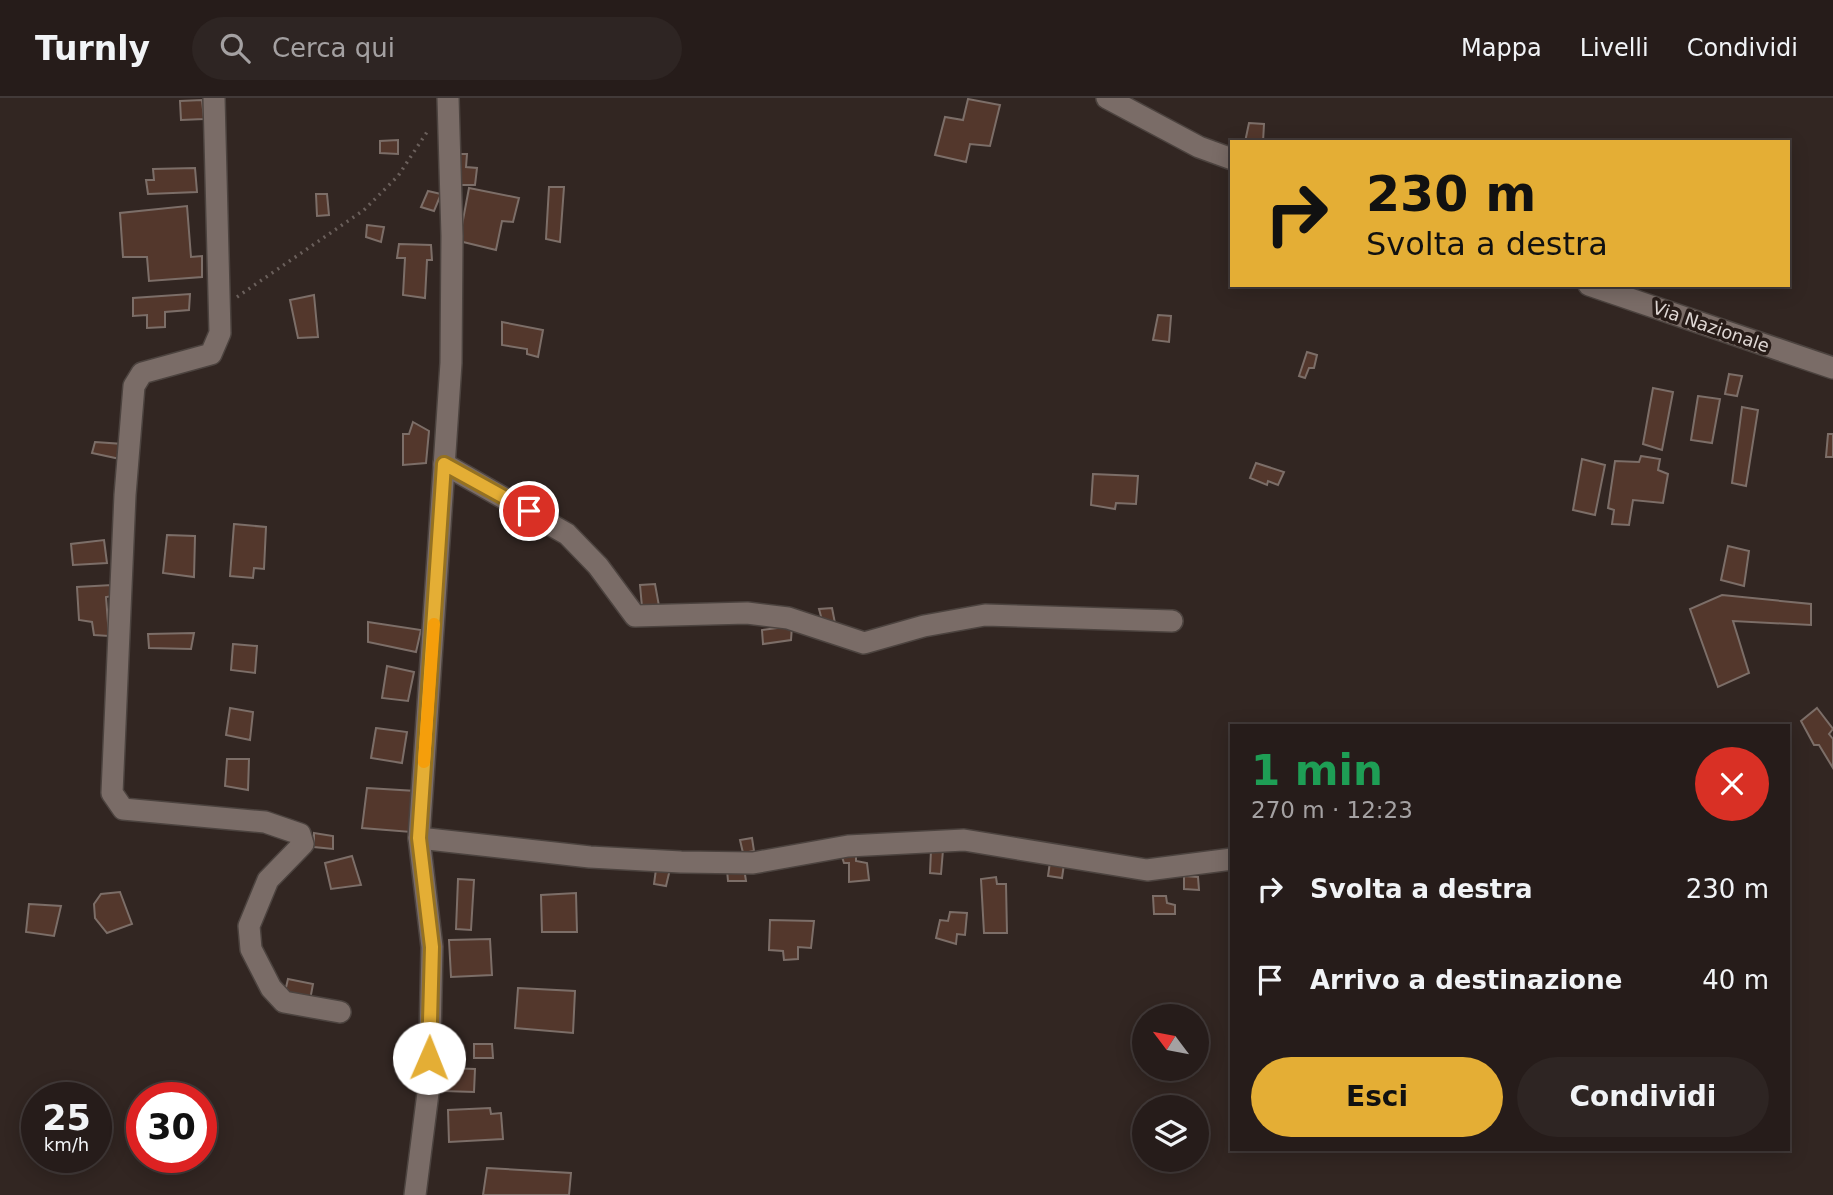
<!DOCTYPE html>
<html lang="it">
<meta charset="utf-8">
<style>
:root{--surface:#261c1a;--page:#2e2523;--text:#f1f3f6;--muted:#a4a1a2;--line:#423a39;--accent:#e4ae35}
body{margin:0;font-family:"DejaVu Sans",sans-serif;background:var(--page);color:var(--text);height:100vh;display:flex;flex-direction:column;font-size:26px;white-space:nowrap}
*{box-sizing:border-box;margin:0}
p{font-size:23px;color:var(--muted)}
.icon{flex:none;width:38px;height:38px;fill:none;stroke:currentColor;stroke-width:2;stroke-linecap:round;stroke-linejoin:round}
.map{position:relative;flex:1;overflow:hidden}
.details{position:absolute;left:1230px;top:626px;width:560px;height:427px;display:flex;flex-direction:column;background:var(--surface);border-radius:0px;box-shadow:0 4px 18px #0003,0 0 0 2px var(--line)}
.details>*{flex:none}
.guide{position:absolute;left:1230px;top:42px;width:560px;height:147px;border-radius:0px;box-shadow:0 4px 18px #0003,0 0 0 2px var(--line);background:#e4ae35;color:#111;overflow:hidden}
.needle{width:46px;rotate:302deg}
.fabs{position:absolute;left:1132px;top:906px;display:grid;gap:14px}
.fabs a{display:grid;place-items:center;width:77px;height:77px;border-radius:50%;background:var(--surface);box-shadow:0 4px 18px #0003,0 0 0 2px var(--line);font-size:35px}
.speed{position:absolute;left:21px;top:984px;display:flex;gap:14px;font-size:35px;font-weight:700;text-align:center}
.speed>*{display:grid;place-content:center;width:91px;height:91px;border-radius:50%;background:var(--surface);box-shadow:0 4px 18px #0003,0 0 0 2px var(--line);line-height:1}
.speed small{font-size:18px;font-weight:400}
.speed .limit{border:10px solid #d22;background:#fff;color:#111}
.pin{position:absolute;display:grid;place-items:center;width:60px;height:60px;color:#fff;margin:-30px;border:4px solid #fff;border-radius:50%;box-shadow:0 2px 7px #0007}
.me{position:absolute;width:77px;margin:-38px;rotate:1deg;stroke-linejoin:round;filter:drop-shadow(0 0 5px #0008)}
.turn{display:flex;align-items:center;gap:24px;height:147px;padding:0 21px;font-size:32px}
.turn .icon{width:91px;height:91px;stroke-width:2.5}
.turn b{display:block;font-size:49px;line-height:60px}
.round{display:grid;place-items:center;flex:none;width:74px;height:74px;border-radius:37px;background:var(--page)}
.headline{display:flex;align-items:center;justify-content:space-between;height:119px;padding:0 21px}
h1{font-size:42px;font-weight:800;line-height:52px;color:#1e9e55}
.primary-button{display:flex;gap:14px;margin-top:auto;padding:14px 21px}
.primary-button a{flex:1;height:80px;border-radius:42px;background:var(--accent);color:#111;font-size:28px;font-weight:800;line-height:80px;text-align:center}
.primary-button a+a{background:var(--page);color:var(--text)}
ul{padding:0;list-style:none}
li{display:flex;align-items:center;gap:21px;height:91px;padding:0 21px}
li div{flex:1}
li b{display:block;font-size:26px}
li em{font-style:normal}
header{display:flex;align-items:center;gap:42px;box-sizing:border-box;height:98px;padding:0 35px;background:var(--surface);border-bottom:2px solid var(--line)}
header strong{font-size:33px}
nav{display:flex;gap:38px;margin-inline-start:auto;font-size:24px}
.search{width:490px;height:63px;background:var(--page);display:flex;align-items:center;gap:18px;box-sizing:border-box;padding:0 24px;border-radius:38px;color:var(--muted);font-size:26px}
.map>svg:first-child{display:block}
.building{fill:#53372c;stroke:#7c6e68;stroke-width:2}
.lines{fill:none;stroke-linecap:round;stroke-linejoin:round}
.street-casing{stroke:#4c433f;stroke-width:24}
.secondary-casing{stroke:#4c433f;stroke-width:24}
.path{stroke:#6b605c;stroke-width:3.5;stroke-dasharray:2 5;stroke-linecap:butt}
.street{stroke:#7a6c67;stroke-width:21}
.secondary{stroke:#7a6c67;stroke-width:21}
.route-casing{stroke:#947122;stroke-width:18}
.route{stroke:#e4ae35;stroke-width:12}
.slow{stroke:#f59e0b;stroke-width:12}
.labels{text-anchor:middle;stroke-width:7;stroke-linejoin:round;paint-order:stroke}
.street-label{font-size:18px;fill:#dfd7d4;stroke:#281c18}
</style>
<header>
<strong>Turnly</strong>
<div class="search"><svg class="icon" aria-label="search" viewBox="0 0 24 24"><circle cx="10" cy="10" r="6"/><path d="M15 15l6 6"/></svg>Cerca qui</div>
<nav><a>Mappa</a><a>Livelli</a><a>Condividi</a></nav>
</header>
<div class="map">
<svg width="1833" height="1097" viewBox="0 0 1833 1097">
<rect width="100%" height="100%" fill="#322622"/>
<g class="building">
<path d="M968 1 1000 7 990 48 970 46 966 64 935 57 945 19 963 22Z"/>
<path d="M202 2 204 21 181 22 180 3Z"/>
<path d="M1249 25 1264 26 1263 44H1245Z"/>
<path d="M398 42V56L380 55V43Z"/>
<path d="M457 56H467L466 69 477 70 475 87H458Z"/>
<path d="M195 70 197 94 148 96 146 82H154L153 71Z"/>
<path d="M549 89H564L560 144 546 141Z"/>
<path d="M469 90 519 100 513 124 502 123 496 152 459 143Z"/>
<path d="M428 93 441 96 434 113 421 109Z"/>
<path d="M316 96H327L329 117 317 118Z"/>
<path d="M187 108 191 159 202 158V179L149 183 147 159H123L120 115Z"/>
<path d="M367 127 384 129 381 144 366 139Z"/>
<path d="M399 146 431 147 432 162H427L425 200 403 197 405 160H397Z"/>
<path d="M190 196 189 212 165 214V229L147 230V217L133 218V200Z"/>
<path d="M314 197 318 239 298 240 290 202Z"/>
<path d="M1158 217 1171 218 1169 244 1153 242Z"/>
<path d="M502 224 543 232 538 259 527 256V251L502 247Z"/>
<path d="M1307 254 1317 257 1314 270H1309L1305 280 1299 278Z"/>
<path d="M1729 276 1742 278 1737 298 1725 296Z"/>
<path d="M1653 290 1673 294 1662 352 1643 346Z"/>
<path d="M1698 298 1720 301 1712 345 1691 342Z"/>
<path d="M1742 309 1758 312 1746 388 1732 385Z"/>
<path d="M413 324 429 333 426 365 403 367V336H409Z"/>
<path d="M1828 336H1833V359H1826Z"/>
<path d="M95 344 123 346 120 361 92 355Z"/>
<path d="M1641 358 1660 361 1658 372 1668 376 1663 405 1633 402 1629 427 1612 426 1614 412 1608 410 1615 363 1639 364Z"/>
<path d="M1582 361 1605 367 1595 417 1573 412Z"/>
<path d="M1256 365 1284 374 1278 387 1268 383 1267 387 1250 380Z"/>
<path d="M1093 376 1138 378 1136 406 1116 405 1115 411 1091 407Z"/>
<path d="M234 426 266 429 264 471 254 470 253 480 230 478Z"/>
<path d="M167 437 195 438 194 479 163 475Z"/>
<path d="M104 442 107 465 73 467 71 446Z"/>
<path d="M1728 448 1749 453 1744 488 1721 482Z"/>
<path d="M655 486 659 508 642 509 640 487Z"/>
<path d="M112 487 113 498 106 499 109 538 94 537 92 524 79 522 77 489Z"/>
<path d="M1722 497 1811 506V527L1733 523 1749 575 1718 589 1690 511Z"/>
<path d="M832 510 835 525 823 526 819 511Z"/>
<path d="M368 524 421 532 416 554 368 544Z"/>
<path d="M792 528 791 542 763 546 762 532Z"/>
<path d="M194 535 191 551 149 550 148 536Z"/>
<path d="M233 546 257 548 255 575 231 572Z"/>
<path d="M387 568 414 574 408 603 382 600Z"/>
<path d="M230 610 253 614 250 642 226 637Z"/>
<path d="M1817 610 1833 631 1829 636 1833 641V670L1819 647H1814L1801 623Z"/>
<path d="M376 630 407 634 402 665 371 660Z"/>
<path d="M227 661H249L248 692 225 688Z"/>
<path d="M367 690 416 693 411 734 362 730Z"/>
<path d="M314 735 333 738V751L314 749Z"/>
<path d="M752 740 754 753 743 755 740 742Z"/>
<path d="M931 752H943L941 776 930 775Z"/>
<path d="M856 755V763L867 765 869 782 849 784V765H844L841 756Z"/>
<path d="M352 758 361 787 331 791 325 765Z"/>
<path d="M1050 764 1064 766 1062 780 1048 778Z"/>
<path d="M744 770 746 783H728L727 772Z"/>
<path d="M656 771H670L666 788 654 786Z"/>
<path d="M1184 778 1198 779 1199 792 1184 791Z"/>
<path d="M996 779 997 786H1006L1007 835H984L981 781Z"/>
<path d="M458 781 474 782 471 832 456 831Z"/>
<path d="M120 794 132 826 107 835 95 820 94 806 101 796Z"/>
<path d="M576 795 577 834H542L541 797Z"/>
<path d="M1153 798H1166L1167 805 1175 807V816H1154Z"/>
<path d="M29 806 61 808 54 838 26 834Z"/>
<path d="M950 814 967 815 965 837 957 836 956 846 936 840 940 822 948 823Z"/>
<path d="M770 822 814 823 811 850 798 849V861L784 862 783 853 769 852Z"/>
<path d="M490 841 492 877 451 879 449 842Z"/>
<path d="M288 881 313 886 310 902 284 898Z"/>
<path d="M518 890 575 893 573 935 515 930Z"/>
<path d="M474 946H492L493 960H474Z"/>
<path d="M445 970 475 971 474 994 444 993Z"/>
<path d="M490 1010 491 1016 501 1015 503 1041 449 1044 448 1012Z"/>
<path d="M487 1070 571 1075 569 1097H483Z"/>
</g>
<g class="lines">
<defs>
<g id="street">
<path d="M214 0 220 235 211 256 142 275 134 288 125 397 112 695 123 711 265 724 300 736 303 746 268 782 249 828 251 851 271 890 284 904 340 914"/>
<path d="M444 366 567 436 598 468 635 518 747 515 788 520 864 545 924 528 985 517 1172 523"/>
<path d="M419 740 590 759 681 764 753 765 848 748 964 742 1147 772 1232 761"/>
<path d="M415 1097 429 987 432 849 419 740 451 265 452 138 448 0"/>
</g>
<g id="secondary">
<path d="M1107 0 1199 49 1232 61"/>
<path d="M1589 187 1833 270"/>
</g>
</defs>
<use href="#street" class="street-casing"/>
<use href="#secondary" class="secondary-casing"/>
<path class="path" d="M237 199 364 112 398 78 429 31"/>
<use href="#street" class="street"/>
<use href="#secondary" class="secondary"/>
</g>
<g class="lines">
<defs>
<path id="route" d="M429 960 432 849 419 740 444 366 529 413"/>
</defs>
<use href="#route" class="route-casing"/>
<use href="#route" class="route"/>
<path class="slow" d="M424 664 434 526"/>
</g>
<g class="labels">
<g class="street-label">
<text transform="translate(1711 229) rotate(19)" y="6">Via Nazionale</text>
</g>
</g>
</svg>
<div class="fabs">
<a><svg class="needle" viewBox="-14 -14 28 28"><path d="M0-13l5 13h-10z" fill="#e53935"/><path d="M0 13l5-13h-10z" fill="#a4a1a2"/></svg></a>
<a><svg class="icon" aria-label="layers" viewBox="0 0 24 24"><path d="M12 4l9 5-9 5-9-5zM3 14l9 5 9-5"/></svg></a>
</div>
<div class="speed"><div>25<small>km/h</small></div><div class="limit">30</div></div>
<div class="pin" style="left:529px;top:413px;background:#d93025"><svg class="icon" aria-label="arrive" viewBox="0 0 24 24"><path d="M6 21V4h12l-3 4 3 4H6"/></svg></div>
<svg class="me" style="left:429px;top:960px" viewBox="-20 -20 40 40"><circle r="19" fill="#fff"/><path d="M0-13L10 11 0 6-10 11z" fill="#e4ae35"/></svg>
<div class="guide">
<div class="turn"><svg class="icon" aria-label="right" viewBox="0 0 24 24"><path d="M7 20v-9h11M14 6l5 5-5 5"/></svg><div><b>230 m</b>Svolta a destra</div></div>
</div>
<section class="details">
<div class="headline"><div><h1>1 min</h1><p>270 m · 12:23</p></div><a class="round" style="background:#d93025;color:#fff"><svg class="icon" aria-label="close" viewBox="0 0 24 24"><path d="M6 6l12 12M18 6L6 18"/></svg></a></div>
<ul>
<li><svg class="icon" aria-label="right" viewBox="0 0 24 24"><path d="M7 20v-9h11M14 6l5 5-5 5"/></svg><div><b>Svolta a destra</b></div><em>230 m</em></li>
<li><svg class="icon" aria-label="arrive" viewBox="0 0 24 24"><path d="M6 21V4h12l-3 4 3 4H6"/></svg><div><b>Arrivo a destinazione</b></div><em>40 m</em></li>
</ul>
<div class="primary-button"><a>Esci</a><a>Condividi</a></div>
</section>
</div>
